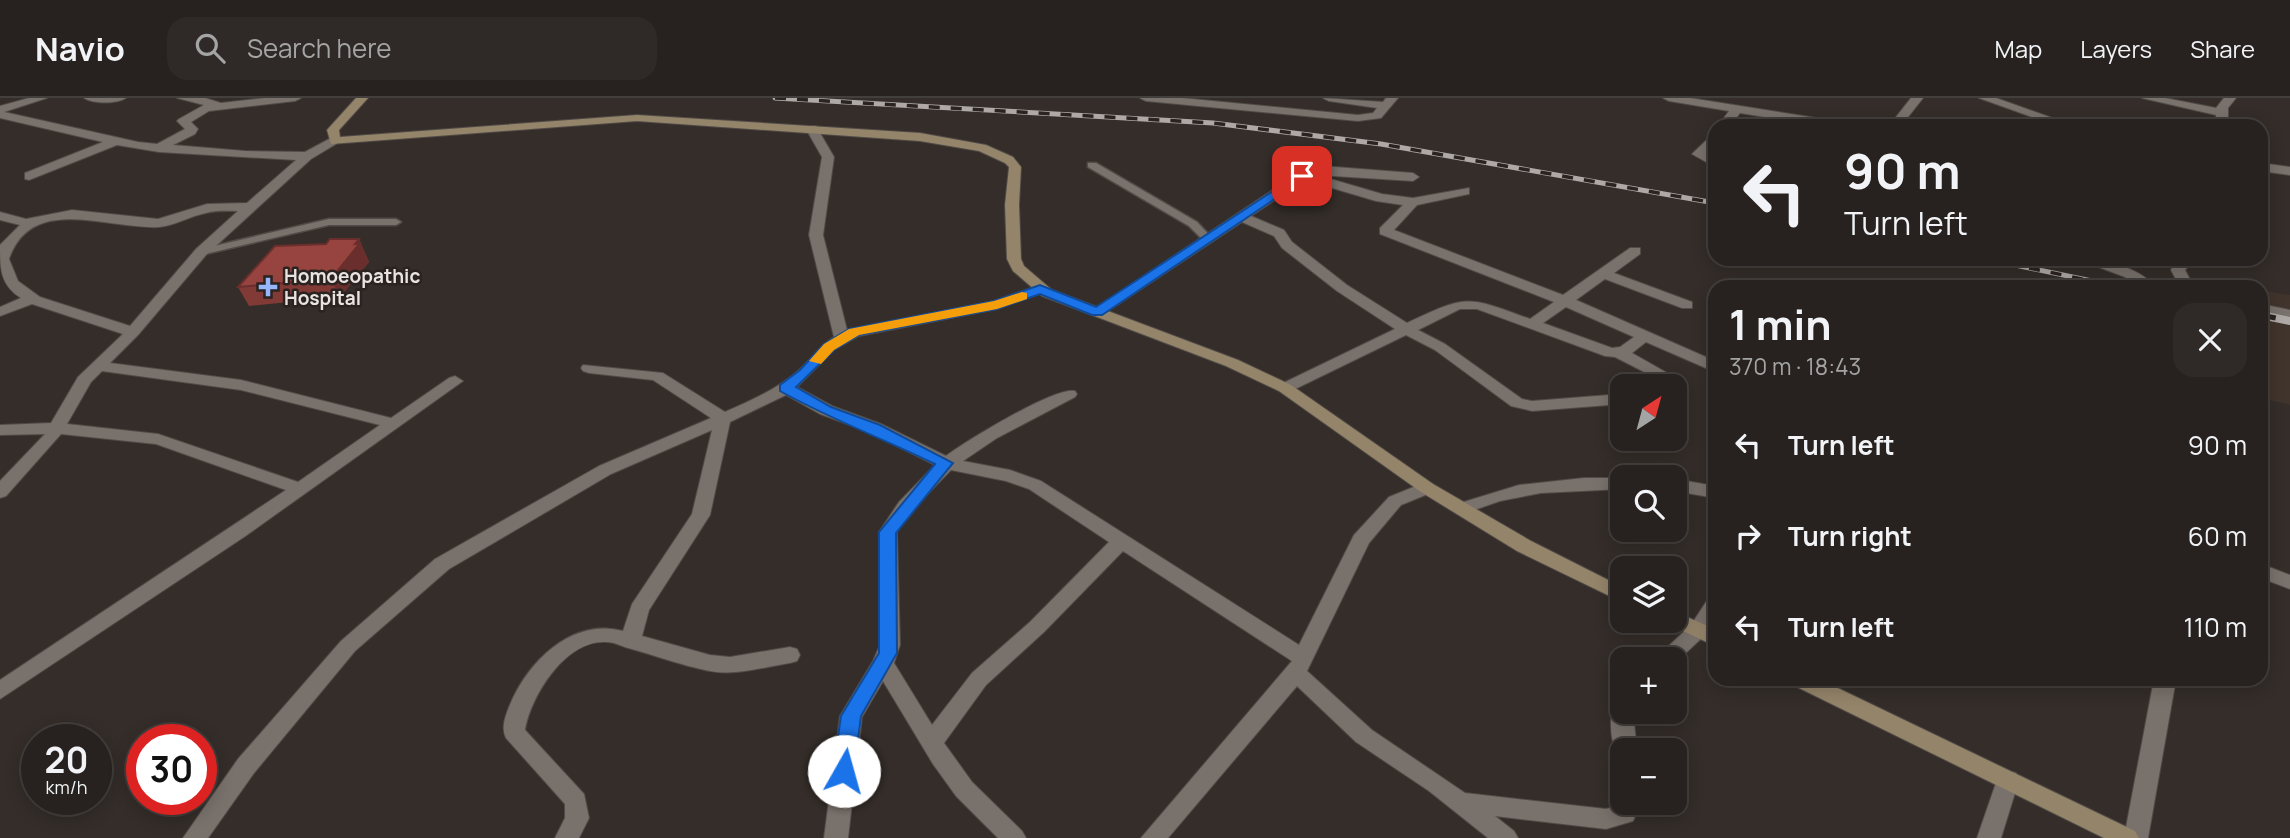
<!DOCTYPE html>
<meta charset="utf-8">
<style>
:root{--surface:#27221f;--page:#2f2a28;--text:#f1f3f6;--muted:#a4a4a4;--line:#433f3d}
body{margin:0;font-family:Manrope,sans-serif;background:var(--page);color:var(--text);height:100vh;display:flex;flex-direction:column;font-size:26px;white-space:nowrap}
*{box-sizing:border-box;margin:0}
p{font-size:23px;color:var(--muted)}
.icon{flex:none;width:38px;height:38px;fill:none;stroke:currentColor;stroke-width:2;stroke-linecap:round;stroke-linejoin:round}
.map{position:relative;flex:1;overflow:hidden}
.drawer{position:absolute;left:1708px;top:182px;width:560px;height:406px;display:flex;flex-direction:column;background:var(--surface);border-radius:21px;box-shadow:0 4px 18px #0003,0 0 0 2px var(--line)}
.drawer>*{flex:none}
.guide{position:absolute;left:1708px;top:21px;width:560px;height:147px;border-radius:21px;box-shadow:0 4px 18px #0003,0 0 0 2px var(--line);background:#27221f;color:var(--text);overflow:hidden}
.needle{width:46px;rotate:36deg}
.controls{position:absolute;left:1610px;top:276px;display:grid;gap:14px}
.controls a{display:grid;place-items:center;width:77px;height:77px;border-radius:14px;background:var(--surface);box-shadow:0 4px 18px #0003,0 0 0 2px var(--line);font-size:35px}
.speed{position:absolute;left:21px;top:626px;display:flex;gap:14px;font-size:35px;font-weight:700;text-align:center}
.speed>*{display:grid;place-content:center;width:91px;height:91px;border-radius:50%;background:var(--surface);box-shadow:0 4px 18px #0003,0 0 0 2px var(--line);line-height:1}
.speed small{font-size:18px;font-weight:400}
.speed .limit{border:10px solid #d22;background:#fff;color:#111}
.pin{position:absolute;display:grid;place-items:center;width:60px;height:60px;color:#fff;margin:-30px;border-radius:14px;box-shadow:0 4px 10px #0006}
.me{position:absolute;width:77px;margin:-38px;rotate:7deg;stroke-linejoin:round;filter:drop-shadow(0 0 5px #0008)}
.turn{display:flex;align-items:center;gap:24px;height:147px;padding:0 21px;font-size:32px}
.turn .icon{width:91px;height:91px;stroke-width:2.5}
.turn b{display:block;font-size:49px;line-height:60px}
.round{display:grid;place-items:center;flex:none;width:74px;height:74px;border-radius:21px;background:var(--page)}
.summary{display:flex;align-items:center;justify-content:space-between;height:119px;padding:0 21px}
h1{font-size:42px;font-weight:700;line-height:52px}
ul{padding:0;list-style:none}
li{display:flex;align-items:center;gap:21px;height:91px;padding:0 21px}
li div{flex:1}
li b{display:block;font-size:26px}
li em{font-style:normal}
header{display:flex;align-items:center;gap:42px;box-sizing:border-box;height:98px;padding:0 35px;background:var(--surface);border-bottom:2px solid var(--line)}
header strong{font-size:33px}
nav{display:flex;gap:38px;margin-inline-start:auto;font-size:24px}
.search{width:490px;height:63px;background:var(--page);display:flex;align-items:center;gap:18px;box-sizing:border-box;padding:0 24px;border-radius:21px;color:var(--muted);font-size:26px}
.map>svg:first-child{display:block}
.built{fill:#40342c}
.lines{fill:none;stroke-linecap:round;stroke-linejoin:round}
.lane-casing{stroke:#514b47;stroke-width:3}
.street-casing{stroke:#514b47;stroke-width:2}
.secondary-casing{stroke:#514b47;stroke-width:2}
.lane{fill:#79716b;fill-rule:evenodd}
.street{fill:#79716b;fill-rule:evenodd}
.secondary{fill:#94846a;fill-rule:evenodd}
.rail-far1-casing{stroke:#aea9a6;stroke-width:5}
.rail-casing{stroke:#aea9a6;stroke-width:8}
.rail-far1{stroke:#2a231f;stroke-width:3.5;stroke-dasharray:11;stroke-linecap:butt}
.rail{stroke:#2a231f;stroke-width:5;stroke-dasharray:15;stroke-linecap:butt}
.wall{fill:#823a36}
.shaded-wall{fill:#6a2f2c}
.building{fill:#97433f;stroke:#6a2f2c;stroke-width:2}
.route{fill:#1a73e8;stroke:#114b97;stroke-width:2}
.slow{fill:#f59e0b}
.poi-dot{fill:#96b6fd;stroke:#2a231f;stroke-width:2.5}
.labels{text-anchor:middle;stroke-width:5;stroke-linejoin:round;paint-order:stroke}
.poi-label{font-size:19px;font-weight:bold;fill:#e9e4e1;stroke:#2a231f;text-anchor:start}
</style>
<header>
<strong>Navio</strong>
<div class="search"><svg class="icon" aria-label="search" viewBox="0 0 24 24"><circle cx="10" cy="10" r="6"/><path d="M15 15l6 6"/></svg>Search here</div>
<nav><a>Map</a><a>Layers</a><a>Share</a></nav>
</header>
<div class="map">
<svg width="2290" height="740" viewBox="0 0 2290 740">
<rect width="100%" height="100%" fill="#342d29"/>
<path class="built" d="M2261 192 2290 197V307L2261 300Z"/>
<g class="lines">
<defs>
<g id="lane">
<path d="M1088 65H1096L1197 124 1214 142 1209 145 1205 144 1189 128 1088 69Z"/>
<path d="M329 121H396L401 124 396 127H329L201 157 195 154 197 152Z"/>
</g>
<g id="street">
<path d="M29 0H47L4 14 138 44 157 46 185 31 177 23 179 21 204 7 177 0H205L221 5 265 0H301L295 3 209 13 191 24 198 31 195 36 173 47 245 53 305 54 331 40 341 43 311 61 206 157 138 237 110 265 241 282 391 320 449 280 455 278 463 283 244 439 0 601V582L286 392 156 346 61 336 6 398 0 400V383L45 336 0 337V327L51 325 78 279 123 236 32 206 0 218V209L21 200C0 187 0 170 0 147L20 127 0 122V114L26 121 72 112 158 121 207 106 247 105 296 62 159 54 117 47 29 82 25 81V75L103 44 0 20V8ZM238 113 196 151 130 228 40 199 18 183 9 161C32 95 108 132 159 129 174 128 190 118 206 115 216 112 228 113 238 113ZM102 273 241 292 380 327 298 384 158 336 67 326 91 284Z"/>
<path d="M84 0H126C117 6 93 6 84 0Z"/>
<path d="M1140 0H1182L1358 17 1373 15 1377 10 1329 3 1323 0 1383 4 1386 0H1398L1381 20 1358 23 1146 3Z"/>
<path d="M1663 0H1690L1842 24 1848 28H1820L1740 15 1730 28H1718L1729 13 1669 3Z"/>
<path d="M1911 0H1923L1901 28H1889Z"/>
<path d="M1979 0H1996L2075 28H2057Z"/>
<path d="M2142 0H2165L2216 10 2224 0H2236L2228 10V28H2216V17Z"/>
<path d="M808 28H816L834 59 823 137 847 232 994 203 1040 187 1047 191 997 211 859 238 834 252 797 289 832 308 881 326 946 358C965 344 1055 288 1075 293L1077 296 1075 299 997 340 963 363 1010 372 1041 383 1299 547 1354 437 1389 399 1421 386H1433L1436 390 1433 394 1401 407 1369 445 1307 573 1372 632 1465 695 1606 711 1617 708 1622 698V705H1641L1633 723 1606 731 1495 718 1514 733 1518 740H1488L1429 693 1356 644 1297 588 1168 740H1141L1292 563 1123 453 1044 534 986 587 944 645 972 684 1022 733 1026 740H998L956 698 933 666 883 583 862 619 848 740H824L840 618 873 563 880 547 879 434 899 404 935 367 869 334 820 316 786 297 730 324 710 417 649 512 642 538 710 557 730 559 790 549 797 551 800 557 797 563 790 565C764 569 736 578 710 573 683 568 654 557 628 550 621 548 614 544 607 544 566 541 531 597 525 632L584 696 589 720 579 740H555L565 720V706L506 640C501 630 505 619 509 609 527 564 572 519 623 533L632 506 692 416 712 332 611 376 449 471 355 553 254 675 208 740H183L238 661 341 543 435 461 599 368 711 320 653 282 589 275 583 273 581 270 583 267 663 275 725 314C750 303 777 291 798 273 811 262 819 248 834 239L809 137 822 59 806 31ZM951 372 1006 383 1029 391 1109 444 1030 524 972 575 932 627 894 565 900 547 897 434 912 412Z"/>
<path d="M1715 34V45L1706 55 1715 60V69L1692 56Z"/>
<path d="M2261 65 2290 69V77L2261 73Z"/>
<path d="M1322 68 1413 75 1419 79 1413 83 1317 77 1382 96 1413 100 1469 90V96L1417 107 1394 132 1563 197 1630 150H1640V156L1614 175 1692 204V210H1682L1605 181 1576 202 1715 263V274L1646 244 1632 255 1676 280 1675 291 1660 289V282L1615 259 1605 258 1477 211H1460L1418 232 1445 246 1522 301 1532 303 1622 296V306L1532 313 1511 308 1435 252 1406 237 1291 293H1279L1277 290 1279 287 1395 231 1337 193 1282 150 1274 138 1242 124 1102 217 1097 218 1090 214 1298 75ZM1305 82 1376 103 1403 107 1380 130V136L1554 204 1530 221C1467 198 1468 196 1407 225L1347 187 1292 144 1284 132 1251 118ZM1566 209 1634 239 1620 249 1612 250 1543 225Z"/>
<path d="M2077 161C2104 161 2137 168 2156 189H2139L2125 179Z"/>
<path d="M2176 161H2194L2185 172 2194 189H2180L2171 172Z"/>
<path d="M2261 206 2290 212V220L2261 214Z"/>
<path d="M1584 380H1624L1622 391 1541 395 1500 403 1463 416 1454 410 1457 406 1519 387Z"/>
<path d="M1675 381 1715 388V400L1675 393Z"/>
<path d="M2261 466 2290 477V491L2261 480Z"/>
<path d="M1715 499V522L1705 537 1675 565V562H1654L1691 527 1708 501Z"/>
<path d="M2154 581H2176L2148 740H2124Z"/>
<path d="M1622 605V614H1633L1637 653H1622V661C1611 654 1608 620 1614 608Z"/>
<path d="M2008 673 2016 675 2019 682 2001 740H1977L1997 682 2000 675Z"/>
</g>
<g id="secondary">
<path d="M356 0H368L339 32 340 39 637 17 920 35 986 47 1013 59 1021 69 1019 107 1021 161 1024 168 1052 192 1238 262 1291 287 1433 386 1531 443 1622 489V504L1517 453 1421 394 1279 293 1226 268 1042 198 1013 173 1007 161 1005 107 1009 69 1005 65 979 53 920 43 637 23 331 46 327 32Z"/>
<path d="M1675 514 1715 531V548L1668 526 1666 523H1675Z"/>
<path d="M1789 581H1819L2135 733 2139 740H2104L1793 587Z"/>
</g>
</defs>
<use href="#lane" class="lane-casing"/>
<use href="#street" class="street-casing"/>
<use href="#secondary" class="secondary-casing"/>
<use href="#lane" class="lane"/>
<use href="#street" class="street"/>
<use href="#secondary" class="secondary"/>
<defs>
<g id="rail-far1">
<path d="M775 0 1213 25 1381 46 1715 105"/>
<path d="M1986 161 2121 189"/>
</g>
<g id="rail">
<path d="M2116 188 2121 189"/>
<path d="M2261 217 2290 223"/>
</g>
</defs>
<use href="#rail-far1" class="rail-far1-casing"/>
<use href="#rail" class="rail-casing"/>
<use href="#rail-far1" class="rail-far1"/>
<use href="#rail" class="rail"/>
</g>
<path class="wall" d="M359 141 369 164 340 199 249 208 238 189 326 146Z"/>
<path class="shaded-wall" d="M359 141 369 164 340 199 331 181Z"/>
<path class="building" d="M330 141H359L355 146 360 145 331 181 238 189 275 148 326 146Z"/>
<path class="route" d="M1302 74 1307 78 1306 80 1102 217H1092L1040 196 997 211 859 237 834 252 796 289 831 309 880 327 953 365 896 435 897 555 861 618 854 673 851 679 844 682 836 679 833 673 841 618 879 555V434L935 366C884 341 830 321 780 293V287L800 272 824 246 849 231 994 203 1040 187 1096 209Z"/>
<path class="slow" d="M1022 194 1027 195V201L997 211 859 237 834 252 821 266 809 263 824 246 849 231 994 203Z"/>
<path class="poi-dot" d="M264.5 178.5h7v7h7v7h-7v7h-7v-7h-7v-7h7z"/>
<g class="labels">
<g class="poi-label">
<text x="284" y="185">Homoeopathic<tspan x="284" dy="22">Hospital</tspan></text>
</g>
</g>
</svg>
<div class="controls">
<a><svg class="needle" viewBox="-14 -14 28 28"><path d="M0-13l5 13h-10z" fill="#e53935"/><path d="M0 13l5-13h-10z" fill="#a4a4a4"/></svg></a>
<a><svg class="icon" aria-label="search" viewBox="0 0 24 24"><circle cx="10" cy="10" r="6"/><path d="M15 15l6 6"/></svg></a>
<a><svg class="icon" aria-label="layers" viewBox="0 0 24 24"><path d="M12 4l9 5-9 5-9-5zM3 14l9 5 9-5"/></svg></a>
<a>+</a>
<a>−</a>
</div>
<div class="speed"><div>20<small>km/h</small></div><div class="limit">30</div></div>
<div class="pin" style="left:1302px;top:78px;background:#d93025"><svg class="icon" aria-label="arrive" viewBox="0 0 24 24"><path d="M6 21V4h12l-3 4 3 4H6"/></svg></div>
<svg class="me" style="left:844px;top:673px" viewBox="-20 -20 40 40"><circle r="19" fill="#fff"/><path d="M0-13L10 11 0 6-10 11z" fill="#1a73e8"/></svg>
<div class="guide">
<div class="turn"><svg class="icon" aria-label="left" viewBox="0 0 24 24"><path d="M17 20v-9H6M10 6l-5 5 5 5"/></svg><div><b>90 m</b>Turn left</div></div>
</div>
<section class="drawer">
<div class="summary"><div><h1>1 min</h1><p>370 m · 18:43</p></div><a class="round"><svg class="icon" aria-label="close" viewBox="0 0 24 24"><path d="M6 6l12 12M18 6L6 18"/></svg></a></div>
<ul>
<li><svg class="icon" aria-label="left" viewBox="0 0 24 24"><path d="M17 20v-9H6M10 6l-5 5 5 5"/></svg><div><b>Turn left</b></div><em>90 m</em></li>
<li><svg class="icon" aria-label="right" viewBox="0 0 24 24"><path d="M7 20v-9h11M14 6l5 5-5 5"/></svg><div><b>Turn right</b></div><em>60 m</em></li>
<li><svg class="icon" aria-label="left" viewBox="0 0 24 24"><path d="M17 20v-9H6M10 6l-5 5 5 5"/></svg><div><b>Turn left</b></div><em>110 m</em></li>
</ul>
</section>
</div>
